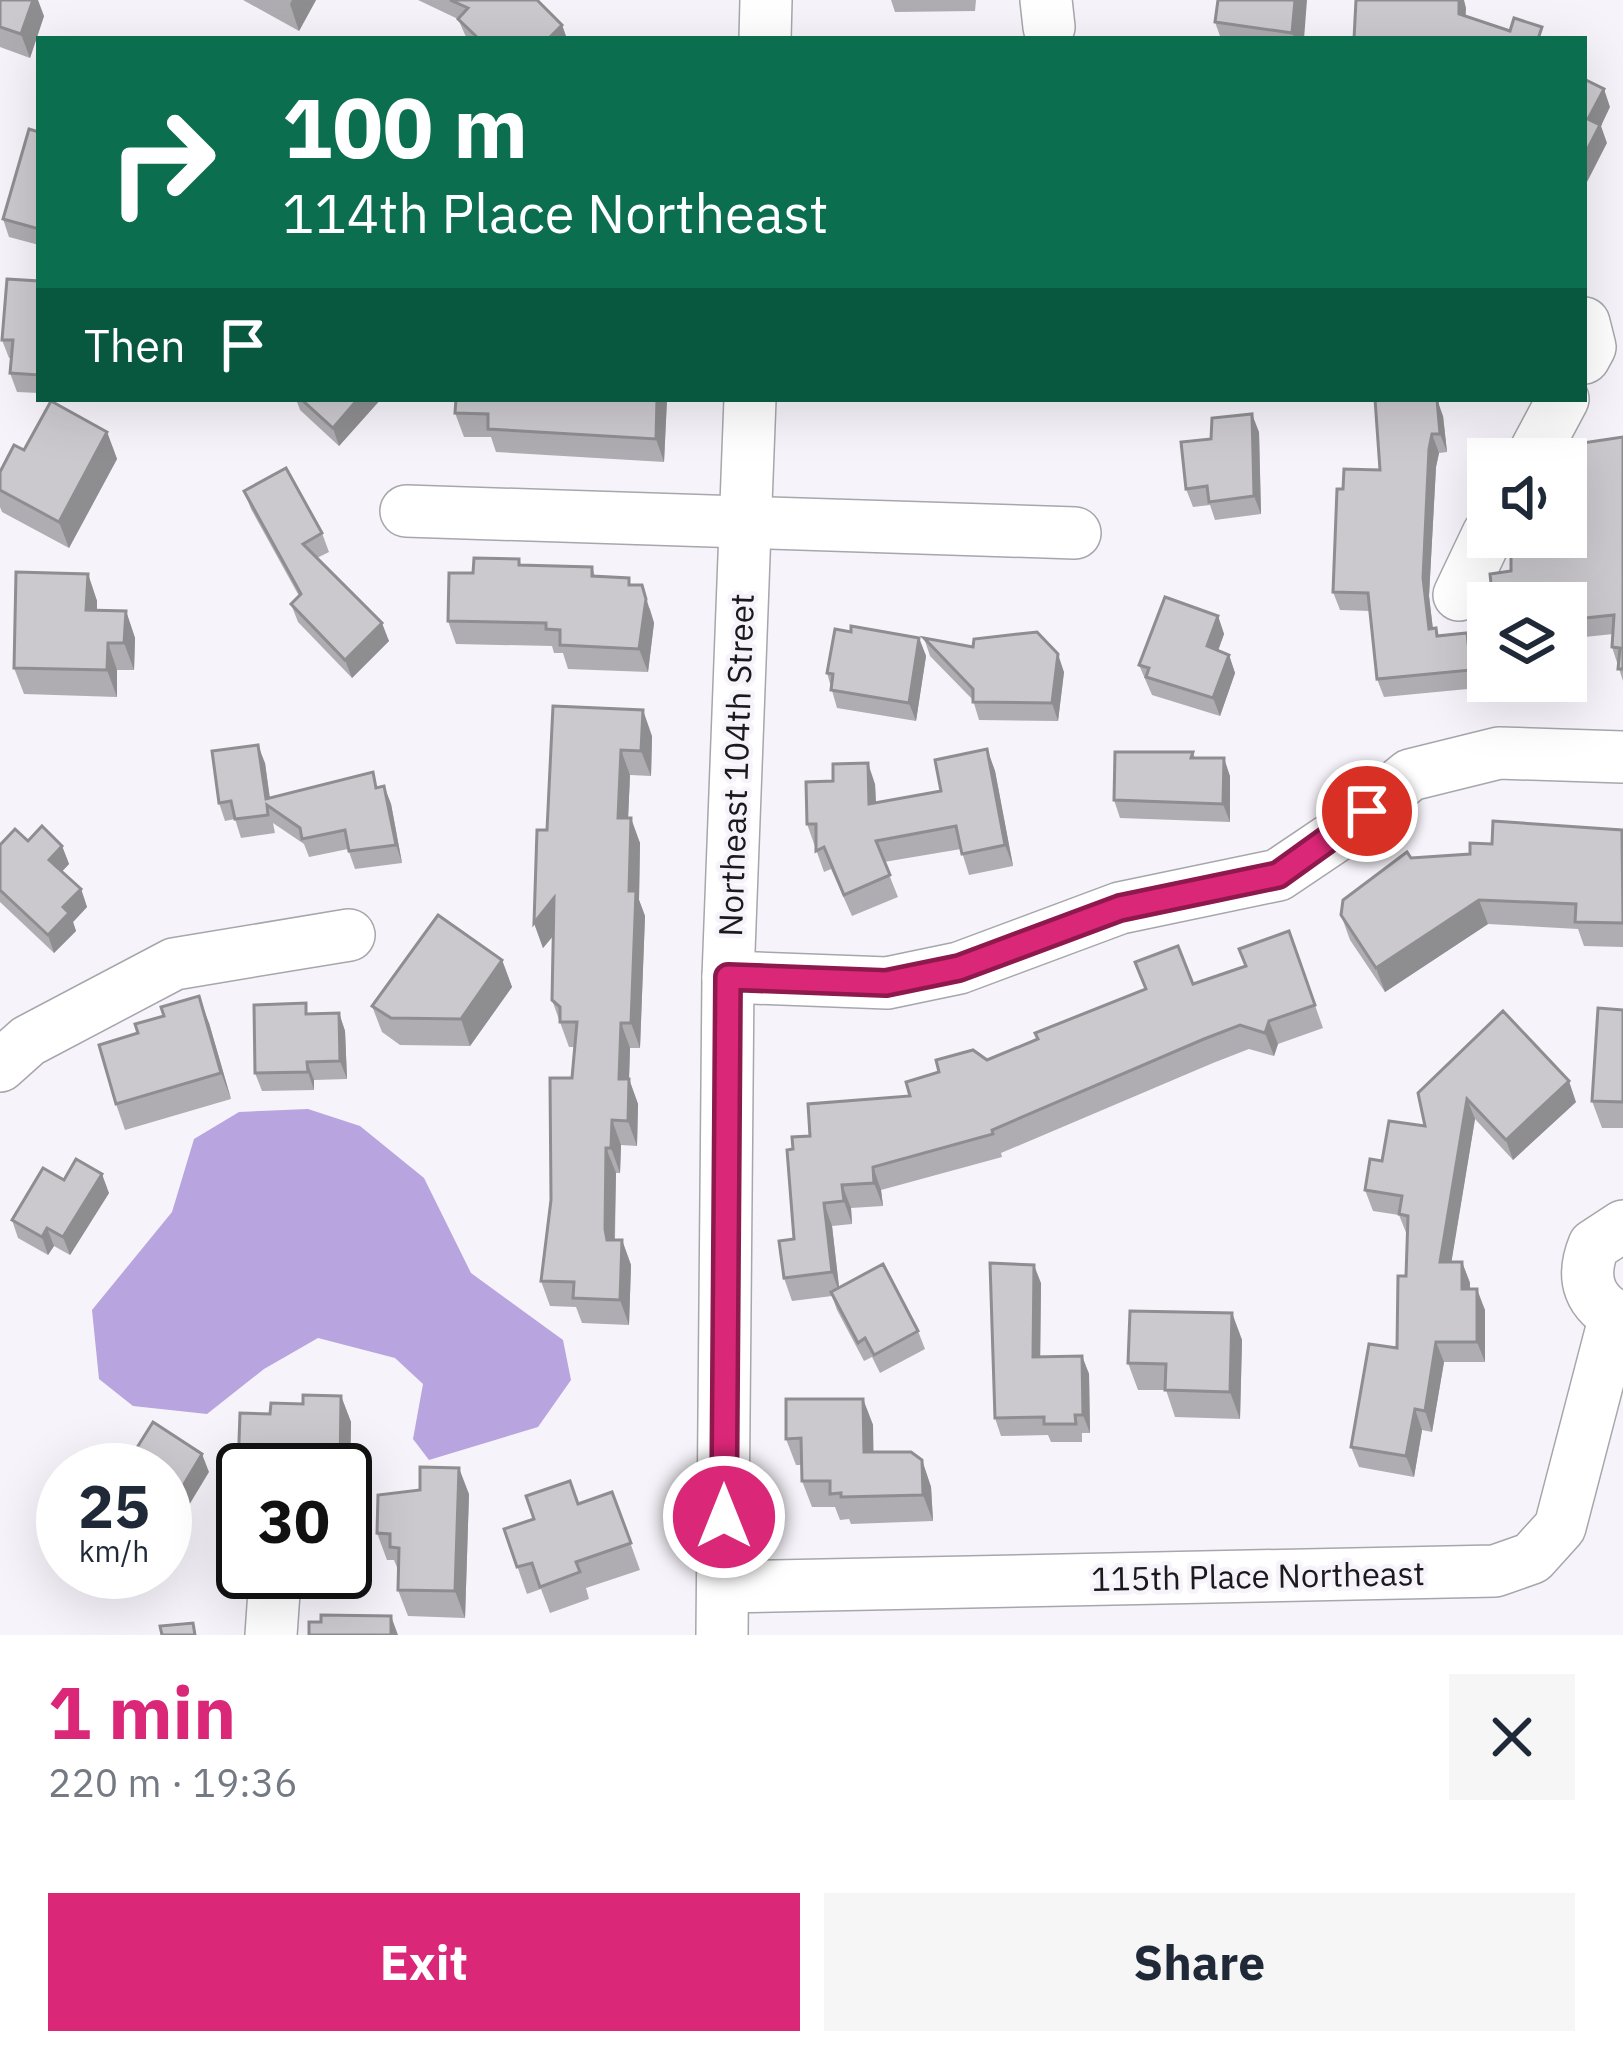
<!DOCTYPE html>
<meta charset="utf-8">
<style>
:root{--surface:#fff;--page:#f6f6f7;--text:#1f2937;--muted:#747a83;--accent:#db2777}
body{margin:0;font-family:"IBM Plex Sans",sans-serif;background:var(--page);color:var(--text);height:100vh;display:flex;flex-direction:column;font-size:45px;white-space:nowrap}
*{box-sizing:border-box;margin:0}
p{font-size:39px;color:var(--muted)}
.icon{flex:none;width:66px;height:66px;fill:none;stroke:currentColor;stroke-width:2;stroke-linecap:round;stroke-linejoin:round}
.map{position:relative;height:1635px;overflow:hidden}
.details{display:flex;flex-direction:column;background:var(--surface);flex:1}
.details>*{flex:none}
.banner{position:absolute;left:36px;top:36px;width:1551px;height:366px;border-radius:0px;box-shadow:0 12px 48px #0002;background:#0b6e4f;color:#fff;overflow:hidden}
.tools{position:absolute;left:1467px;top:438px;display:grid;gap:24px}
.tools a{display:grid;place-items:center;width:120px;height:120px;border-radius:0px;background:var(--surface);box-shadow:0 12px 48px #0002;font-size:60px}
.speed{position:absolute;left:36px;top:1443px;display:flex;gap:24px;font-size:60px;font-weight:700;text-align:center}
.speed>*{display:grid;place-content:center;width:156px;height:156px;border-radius:50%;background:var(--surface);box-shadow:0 12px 48px #0002;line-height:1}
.speed small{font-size:30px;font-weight:400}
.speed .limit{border:6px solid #111;border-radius:18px;background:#fff;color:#111}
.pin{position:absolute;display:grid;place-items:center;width:102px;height:102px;color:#fff;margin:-51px;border:6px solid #fff;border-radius:50%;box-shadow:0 3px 12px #0007}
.me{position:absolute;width:132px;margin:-66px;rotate:0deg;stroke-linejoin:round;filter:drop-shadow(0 0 9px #0008)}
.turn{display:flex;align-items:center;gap:42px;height:252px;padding:0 48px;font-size:54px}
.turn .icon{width:156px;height:156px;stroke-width:2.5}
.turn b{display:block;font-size:84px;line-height:102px}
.then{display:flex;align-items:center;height:114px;padding:0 48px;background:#0003;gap:24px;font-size:45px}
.round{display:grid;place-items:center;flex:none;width:126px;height:126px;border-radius:0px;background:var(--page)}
.overview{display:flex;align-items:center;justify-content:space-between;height:204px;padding:0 48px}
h1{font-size:72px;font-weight:700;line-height:90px;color:var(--accent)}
.cta{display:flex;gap:24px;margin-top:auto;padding:24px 48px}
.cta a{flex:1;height:138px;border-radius:0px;background:var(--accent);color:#fff;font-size:48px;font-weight:700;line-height:138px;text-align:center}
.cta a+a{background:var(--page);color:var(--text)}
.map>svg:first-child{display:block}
.water{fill:#b8a4de}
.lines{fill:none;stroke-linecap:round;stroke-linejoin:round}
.minor-casing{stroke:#a7a6ab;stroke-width:54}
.minor{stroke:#fff;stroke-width:51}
.wall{fill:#afadb1}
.shaded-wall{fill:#8e8d90}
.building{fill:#cbc9ce;stroke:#8e8d90;stroke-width:3}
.route-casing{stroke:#8e194d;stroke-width:30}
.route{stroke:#db2777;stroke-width:21}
.labels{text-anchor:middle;stroke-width:9;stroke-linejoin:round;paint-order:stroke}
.street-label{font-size:33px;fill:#1a1a1c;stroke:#f6f4fa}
</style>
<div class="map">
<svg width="1623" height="1635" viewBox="0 0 1623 1635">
<rect width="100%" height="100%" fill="#f6f4fa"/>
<path class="water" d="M308 1109 360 1126 424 1178 471 1273 563 1340 571 1380 538 1427 429 1460 413 1439 423 1384 395 1358 318 1338 264 1369 207 1414 133 1406 99 1379 92 1310 172 1212 194 1139 239 1112Z"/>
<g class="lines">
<defs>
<g id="minor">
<path d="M1046 0 1049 27"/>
<path d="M765 39 766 0"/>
<path d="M1584 323 1590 347 1584 358"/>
<path d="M1531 459 1563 399"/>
<path d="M406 511 1075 533"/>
<path d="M1459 595 1488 534"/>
<path d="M728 977 887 983 959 968 1120 908 1278 875 1339 834 1410 775 1499 753 1623 757"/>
<path d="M0 1066 28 1041 174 964 349 935"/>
<path d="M1623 1226 1594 1245C1580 1279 1589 1304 1623 1320"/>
<path d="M723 1587 1495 1571 1532 1558 1560 1527 1615 1316"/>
<path d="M271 1635 274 1592"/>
<path d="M722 1635 728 977 750 399"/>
</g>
</defs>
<use href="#minor" class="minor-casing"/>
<use href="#minor" class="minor"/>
</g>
<g class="wall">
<path d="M0 0 44 16 30 58 0 47Z"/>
<path d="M243 0H316L299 31Z"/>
<path d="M418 0H537L562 25 567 39H467L458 19Z"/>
<path d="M891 0H976L975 11 895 12Z"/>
<path d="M1218 0 1304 39H1221L1215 22Z"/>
<path d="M39 132V245L9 237 3 219Z"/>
<path d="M39 281V393L17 392 10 373 11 358H9L2 340Z"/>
<path d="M296 399H381L339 446 300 410Z"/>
<path d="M456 399H667L664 462 496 452 491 437H464L455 413Z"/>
<path d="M1443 416 1447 452 1439 453 1436 467 1429 596 1433 629 1439 636 1474 651 1478 688 1384 697 1377 679 1370 611 1340 610 1333 592 1343 489 1380 470Z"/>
<path d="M107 432 117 459 69 548 2 512 0 507V472L24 450Z"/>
<path d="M1259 432 1261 514 1215 520 1210 505 1193 507 1186 489Z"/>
<path d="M1623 437V681L1612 647 1613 634 1566 639V603L1580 524V468Z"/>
<path d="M244 491 322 533 329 552 317 558 389 641 352 678 298 622 291 604 299 596 251 509Z"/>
<path d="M519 559 521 565 592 567 595 576 631 585 650 609 654 623 648 672 568 669 563 653H554L552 646 456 644 448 621 473 573Z"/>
<path d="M88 574 97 601V610L126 611 135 638 134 670H117V697L24 694 14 668Z"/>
<path d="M1218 616 1224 634 1218 651 1229 655 1235 673 1220 716 1152 695 1139 665Z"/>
<path d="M919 638 926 656 916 721 837 708 827 673Z"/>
<path d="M924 638 973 647 1064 672 1058 721 979 720 973 700 930 656Z"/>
<path d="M553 706 652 736 651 776 630 775 628 818 640 843 639 900 645 916 640 1048H630L629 1079 638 1104 637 1146 621 1145 620 1173H616L615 1240H622L631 1265 629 1325 582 1323 576 1307 550 1306 541 1281 575 1047H569L552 1000 553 936 543 948 534 923 547 830Z"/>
<path d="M987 749 995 771 1013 866 969 875 961 849 884 862 898 897 852 916 831 869 824 872 807 824 833 781 875 784 876 803 941 791Z"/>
<path d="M1193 752 1195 758 1230 776V822L1120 818 1114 800Z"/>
<path d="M265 763 270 798 384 786 391 804 402 863 355 869 348 849 309 857 304 844 273 823 275 833 241 838 235 819 225 821 219 803Z"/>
<path d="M1623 832V947L1584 946 1578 929 1488 924 1385 992 1350 940 1341 915 1411 858 1470 854 1492 844Z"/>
<path d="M28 841 62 846 69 864 62 871 81 889 87 907 73 922 76 931 54 953 0 902V845Z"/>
<path d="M1289 931 1323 1028 1278 1044 1274 1056 1249 1049 1213 1063 1001 1153 1002 1157 881 1190 883 1206 851 1208 852 1224 832 1226 839 1288 918 1331 925 1349 880 1373 872 1357 864 1361 837 1310 832 1296 792 1301 784 1278 794 1239 793 1149 810 1136 910 1096 987 1060 1246 966Z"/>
<path d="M502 960 512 987 470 1046 400 1045 382 1032 372 1006Z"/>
<path d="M1623 1010V1128H1602L1592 1101Z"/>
<path d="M339 1013 345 1031 347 1079 314 1080V1090L262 1091 255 1073 310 1014Z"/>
<path d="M209 1023 231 1099 125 1130 116 1104Z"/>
<path d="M1418 1093 1576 1102 1513 1160 1475 1119 1451 1262H1462L1470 1283V1289L1485 1310V1362H1444L1432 1432 1422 1430 1414 1477 1359 1467 1351 1447 1397 1348 1406 1276 1407 1235 1399 1215 1373 1211 1365 1190 1382 1161 1425 1126Z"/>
<path d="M109 1193 70 1255 54 1246 48 1255 18 1238 12 1220Z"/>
<path d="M1041 1283 1040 1357 1082 1356 1089 1374 1090 1433H1082V1442H1051L1048 1435 1001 1436 995 1418Z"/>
<path d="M1232 1313 1242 1340 1240 1419 1175 1417 1166 1390H1138L1128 1363Z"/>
<path d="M341 1396 351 1422 349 1528H345V1470H243V1484L238 1470 270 1414 303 1404Z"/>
<path d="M863 1399 873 1425V1452L922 1460 931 1487 933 1521 851 1524 849 1519 840 1520 835 1507H812L802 1481V1465H796L786 1439Z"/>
<path d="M612 1492 640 1570 586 1588 589 1599 550 1613 541 1589 527 1594 504 1529Z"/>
<path d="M469 1494 465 1618 408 1616 398 1590 399 1572 394 1560H387L377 1533Z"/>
</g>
<g class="shaded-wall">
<path d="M33 0H38L44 16 30 58 21 34Z"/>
<path d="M292 0H316L299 31 290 4Z"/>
<path d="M1295 0H1307L1304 39H1295L1292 33Z"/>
<path d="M1459 0H1464L1466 8 1465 32 1459 14Z"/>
<path d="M562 25 567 39H548Z"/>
<path d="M1604 89 1610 107 1601 126 1607 143 1587 182 1584 175V156L1588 119Z"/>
<path d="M358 399H381L339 446 333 428Z"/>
<path d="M657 399H667L664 462 656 439Z"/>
<path d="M1437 399 1443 416 1447 452 1440 434Z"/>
<path d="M1252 414 1259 432 1261 514 1254 496Z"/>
<path d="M107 432 117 459 69 548 59 522Z"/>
<path d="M1432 434 1439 453 1436 467 1429 596 1435 647 1429 629 1423 578 1429 449Z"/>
<path d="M88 574 97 601 96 637 86 610Z"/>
<path d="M642 585 654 623 648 672 639 649Z"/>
<path d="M126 611 135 638 134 670 124 643Z"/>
<path d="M1218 616 1224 634 1213 664 1207 646Z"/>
<path d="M382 623 389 641 352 678 345 660Z"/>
<path d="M1467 633 1474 651 1478 688 1471 670Z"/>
<path d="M919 638 926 656 916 721 909 703Z"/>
<path d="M108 643 117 670V697L107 670Z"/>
<path d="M1058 654 1064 672 1058 721 1052 703Z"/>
<path d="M1229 655 1235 673 1220 716 1213 698Z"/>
<path d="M643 710 652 736 651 776 641 751Z"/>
<path d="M258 745 265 763 271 808 266 799Z"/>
<path d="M987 749 995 771 1013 866 1005 845Z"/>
<path d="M621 750 630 775 627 843 618 818Z"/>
<path d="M1224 758 1230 776V822L1223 804Z"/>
<path d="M868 763 875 784 877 826 869 804Z"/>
<path d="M384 786 391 804 402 863 396 845Z"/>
<path d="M631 818 640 843 639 900 645 916 640 1048 631 1023 629 891Z"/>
<path d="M62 846 69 864 56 878 49 860Z"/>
<path d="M81 889 87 907 73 922 76 931 54 953 48 935 63 907Z"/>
<path d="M554 898 563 924 543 948 534 923Z"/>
<path d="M1479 900 1488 924 1385 992 1376 968Z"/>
<path d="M502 960 512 987 470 1046 461 1019Z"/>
<path d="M199 996 209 1023 231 1099 221 1073Z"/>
<path d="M339 1013 345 1031 347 1079 340 1061Z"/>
<path d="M1269 1021 1278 1044 1274 1056 1265 1033Z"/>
<path d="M621 1023 630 1048 629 1079 638 1104 637 1146 628 1121 619 1079Z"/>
<path d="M307 1062 314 1080V1090L308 1072Z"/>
<path d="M1569 1081 1576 1102 1513 1160 1506 1140Z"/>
<path d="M1467 1099 1475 1119 1448 1283 1440 1262Z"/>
<path d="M612 1120 621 1145 620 1173 611 1148Z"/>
<path d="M606 1148 616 1173 614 1254 607 1240 605 1229Z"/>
<path d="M873 1167 881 1190 883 1206 874 1183Z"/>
<path d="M102 1174 109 1193 70 1255 63 1237Z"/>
<path d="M842 1185 851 1208 852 1224 844 1201Z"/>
<path d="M824 1203 832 1226 840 1295 832 1272Z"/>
<path d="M47 1228 54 1246 48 1255 42 1237Z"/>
<path d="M622 1240 631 1265 629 1325 620 1300Z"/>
<path d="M1462 1262 1470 1283 1469 1309 1462 1289Z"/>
<path d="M1034 1265 1041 1283 1040 1375 1033 1357Z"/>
<path d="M1477 1289 1485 1310V1362L1477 1342Z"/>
<path d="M1232 1313 1242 1340 1240 1419 1230 1392Z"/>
<path d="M1436 1342 1444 1362 1432 1432 1425 1411Z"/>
<path d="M1082 1356 1089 1374 1090 1433 1083 1415Z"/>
<path d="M341 1396 351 1422 349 1528 345 1518V1470H340Z"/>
<path d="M863 1399 873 1425 874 1478 864 1452Z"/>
<path d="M1415 1409 1422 1430 1414 1477 1406 1456Z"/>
<path d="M202 1454 209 1472 165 1545V1516Z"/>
<path d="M922 1460 931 1487 933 1521 923 1495Z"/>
<path d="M459 1468 469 1494 465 1618 455 1591Z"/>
<path d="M391 1616 398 1635H391Z"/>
</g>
<g class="building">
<path d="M0 0H33L21 34 0 27Z"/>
<path d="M450 0H537L562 25 548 39H479L458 19 468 8Z"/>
<path d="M1218 0H1295L1292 33 1215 22Z"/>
<path d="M1356 0H1459V14L1510 31 1514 18 1542 27 1538 39H1354Z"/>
<path d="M1584 79 1604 89 1588 119 1600 125 1584 156Z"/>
<path d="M29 129 39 132V229L3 219Z"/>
<path d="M7 279 39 281V375L10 373 13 340H2Z"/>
<path d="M301 399H358L333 428Z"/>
<path d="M456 399H657L656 439 488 429V414L455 413Z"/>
<path d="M1375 399H1437L1440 434H1432L1429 449 1423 578 1429 629 1436 628 1437 636 1467 633 1471 670 1377 679 1368 593 1333 592 1337 489H1343L1344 469 1380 470Z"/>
<path d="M51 401 107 432 59 522 0 490V472L14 445 24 450Z"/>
<path d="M1252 414 1254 496 1209 502 1207 486 1186 489 1181 442 1211 439 1212 418Z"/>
<path d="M1623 437V669H1618L1620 648 1612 647 1614 615 1566 620V603H1493L1490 574 1511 571V537H1566V526L1580 524 1573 469 1580 468 1576 444Z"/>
<path d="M286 468 322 533 303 544 382 623 345 660 291 604 301 594 244 491Z"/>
<path d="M474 558 519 559V565L592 567V576L629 578V585H642L646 599 639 649 560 645V630L546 629V623L448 621 449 573H473Z"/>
<path d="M16 572 88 574 86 610 126 611 124 643H108L107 670 14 668Z"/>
<path d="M1165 597 1218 616 1207 646 1229 655 1213 698 1146 677 1149 668 1139 665Z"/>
<path d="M851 626 919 638 909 703 831 690 833 674 827 673 835 629 851 632Z"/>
<path d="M1037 632 1058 654 1052 703 973 702V689L924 638 973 647 974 639Z"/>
<path d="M553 706 643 710 641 751 621 750 618 818H631L629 891H636L631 1023H621L619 1079H629L628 1121 612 1120 611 1148H606L605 1229 607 1240H622L620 1300 573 1298 574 1282 541 1281 551 1200 550 1078H572L577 1022H560V1007L552 1000 554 898 534 923 537 830H547Z"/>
<path d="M258 745 266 799 373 772 376 788 384 786 396 845 349 851 345 830 302 839 300 828 267 805 268 815 235 819 231 801 219 803 212 751Z"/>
<path d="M987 749 1005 845 962 854 956 826 876 841 890 875 844 895 824 847 816 851V824H807L806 782 833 781V764L868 763 869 804 941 791 935 760Z"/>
<path d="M1115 752H1193L1191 758H1224L1223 804 1114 800Z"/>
<path d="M1493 821 1622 830 1623 923 1575 922 1576 904 1479 900 1376 968 1341 915 1343 900 1407 852 1411 858 1470 854V843L1492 844Z"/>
<path d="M42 826 62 846 49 860 81 889 63 907 69 913 48 935 0 890V845L15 829 28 841Z"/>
<path d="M438 915 502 960 461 1019 391 1018 372 1006Z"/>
<path d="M1289 931 1315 1005 1269 1021 1265 1033 1240 1025 1204 1039 992 1130 993 1134 873 1167 874 1183 842 1185 844 1201 824 1203 832 1272 784 1278 779 1241 794 1239 787 1150 793 1149 792 1137 810 1136 808 1104 910 1096 906 1082 939 1072 936 1060 973 1050 987 1060 1038 1039 1035 1033 1146 989 1135 962 1178 946 1193 984 1246 966 1239 949Z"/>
<path d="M199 996 221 1073 116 1104 99 1045 138 1033 135 1024 164 1016 161 1007Z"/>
<path d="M306 1003V1014L339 1013 340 1061 307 1062 308 1072 255 1073 254 1005Z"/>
<path d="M1598 1008 1623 1010V1102L1592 1101Z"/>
<path d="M1503 1011 1569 1081 1506 1140 1467 1099 1440 1262H1462V1289H1477V1342H1436L1425 1411 1415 1409 1406 1456 1351 1447 1369 1344 1397 1348 1398 1276H1406L1408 1216 1399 1214 1402 1196 1365 1190 1370 1159 1382 1161 1389 1121 1425 1126 1418 1093Z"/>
<path d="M76 1159 102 1174 63 1237 47 1228 42 1237 12 1220 43 1168 64 1180Z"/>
<path d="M990 1263 1034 1265 1033 1357 1082 1356 1083 1415H1075L1076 1424H1044V1417L995 1418Z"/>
<path d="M883 1264 918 1331 874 1355 865 1338 858 1343 831 1292Z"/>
<path d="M1130 1311 1232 1313 1230 1392 1165 1390 1166 1364 1128 1363Z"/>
<path d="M303 1395 341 1396 340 1470H238L240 1413 270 1414 271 1403 303 1404Z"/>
<path d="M786 1399H863L864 1452H911L922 1460 923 1495 841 1497V1493L830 1494V1481H802L801 1438 786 1439Z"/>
<path d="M153 1422 202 1454 165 1516V1470H123Z"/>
<path d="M420 1467 459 1468 455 1591 398 1590 399 1548 390 1547V1534L377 1533 378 1495 420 1490Z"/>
<path d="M570 1481 578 1504 612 1492 631 1543 576 1562 580 1572 540 1587 532 1563 517 1567 504 1529 534 1519 526 1496Z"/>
<path d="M321 1615 391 1616V1635H309V1622H321Z"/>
<path d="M193 1623 195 1635H162L160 1626Z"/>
</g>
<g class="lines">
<defs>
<path id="route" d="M724 1517 728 977 886 983 959 968 1120 908 1278 875 1367 811"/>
</defs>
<use href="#route" class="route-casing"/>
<use href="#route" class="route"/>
</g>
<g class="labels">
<g class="street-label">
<text transform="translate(736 765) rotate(-88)" y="12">Northeast 104th Street</text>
<text transform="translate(1258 1576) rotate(-1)" y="12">115th Place Northeast</text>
</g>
</g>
</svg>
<div class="tools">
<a><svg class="icon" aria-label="sound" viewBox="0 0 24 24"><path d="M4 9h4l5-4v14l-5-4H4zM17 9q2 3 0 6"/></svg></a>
<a><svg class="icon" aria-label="layers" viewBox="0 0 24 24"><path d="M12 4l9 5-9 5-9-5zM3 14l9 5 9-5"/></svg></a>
</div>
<div class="speed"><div>25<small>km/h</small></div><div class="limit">30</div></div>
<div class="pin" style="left:1367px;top:811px;background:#d93025"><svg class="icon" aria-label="arrive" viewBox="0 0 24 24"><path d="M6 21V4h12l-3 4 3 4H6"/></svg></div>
<svg class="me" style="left:724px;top:1517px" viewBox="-20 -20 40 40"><circle r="17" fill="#db2777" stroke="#fff" stroke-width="3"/><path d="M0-11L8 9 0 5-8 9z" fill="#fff"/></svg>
<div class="banner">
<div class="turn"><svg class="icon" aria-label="right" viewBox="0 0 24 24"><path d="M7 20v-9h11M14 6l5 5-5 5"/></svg><div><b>100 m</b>114th Place Northeast</div></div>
<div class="then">Then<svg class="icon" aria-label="arrive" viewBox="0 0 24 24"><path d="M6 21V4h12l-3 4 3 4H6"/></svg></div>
</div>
</div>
<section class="details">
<div class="overview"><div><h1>1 min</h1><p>220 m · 19:36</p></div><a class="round"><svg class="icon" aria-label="close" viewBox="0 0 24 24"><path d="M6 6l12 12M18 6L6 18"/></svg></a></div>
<div class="cta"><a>Exit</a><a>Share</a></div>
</section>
